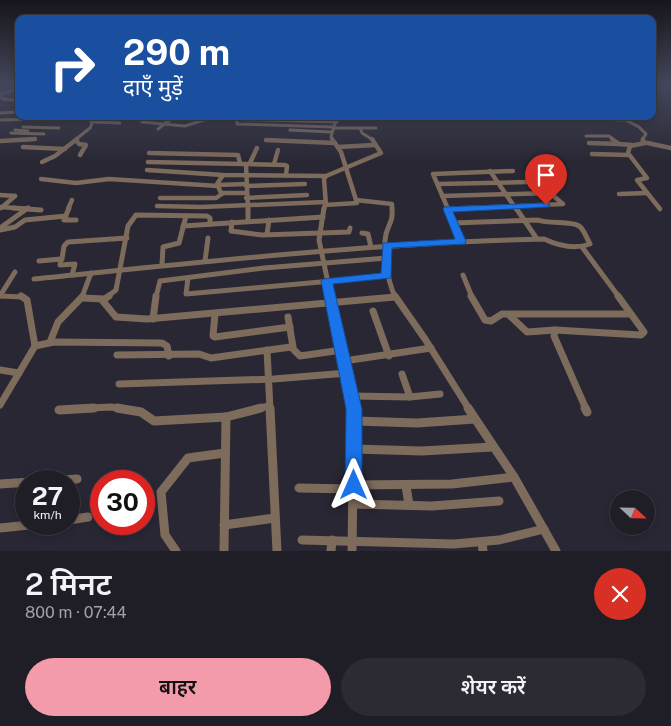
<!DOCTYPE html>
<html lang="hi">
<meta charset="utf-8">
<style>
:root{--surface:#1f1d26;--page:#2c2a32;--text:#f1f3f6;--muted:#a1a2a7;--line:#3c3b43;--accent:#f39aab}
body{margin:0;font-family:"Public Sans","Noto Sans Devanagari",sans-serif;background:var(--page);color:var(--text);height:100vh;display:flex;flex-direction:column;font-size:19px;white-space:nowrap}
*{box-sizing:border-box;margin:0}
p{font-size:16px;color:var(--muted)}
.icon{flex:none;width:28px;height:28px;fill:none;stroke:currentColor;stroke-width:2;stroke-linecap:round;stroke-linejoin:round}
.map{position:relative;height:551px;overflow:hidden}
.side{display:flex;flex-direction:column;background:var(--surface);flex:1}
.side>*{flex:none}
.banner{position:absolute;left:15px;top:15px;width:641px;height:105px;border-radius:10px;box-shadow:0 2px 8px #0003,0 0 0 1px var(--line);background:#1a4fa0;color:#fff;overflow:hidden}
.needle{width:32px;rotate:112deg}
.controls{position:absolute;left:610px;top:490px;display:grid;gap:10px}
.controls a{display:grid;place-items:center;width:45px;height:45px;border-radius:50%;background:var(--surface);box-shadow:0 2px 8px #0003,0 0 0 1px var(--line);font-size:25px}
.speed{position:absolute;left:15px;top:470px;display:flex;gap:10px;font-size:25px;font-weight:700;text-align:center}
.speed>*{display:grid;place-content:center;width:65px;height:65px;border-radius:50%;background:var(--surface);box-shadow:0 2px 8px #0003,0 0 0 1px var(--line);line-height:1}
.speed small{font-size:12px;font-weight:400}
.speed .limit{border:8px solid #d22;background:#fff;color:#111}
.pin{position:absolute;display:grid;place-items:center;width:42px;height:42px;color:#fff;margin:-51px -21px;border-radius:50% 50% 50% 0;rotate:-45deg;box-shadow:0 0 5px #0007}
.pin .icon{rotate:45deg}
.me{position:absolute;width:55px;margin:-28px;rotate:0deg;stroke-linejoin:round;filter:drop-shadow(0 0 4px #0008)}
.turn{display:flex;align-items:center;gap:18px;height:105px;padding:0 25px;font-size:22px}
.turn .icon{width:65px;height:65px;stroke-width:2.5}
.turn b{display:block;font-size:35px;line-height:42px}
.round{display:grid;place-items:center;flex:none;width:52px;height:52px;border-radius:26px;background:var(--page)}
.headline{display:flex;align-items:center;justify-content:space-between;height:85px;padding:0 25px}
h1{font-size:30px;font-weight:600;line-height:38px}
.primary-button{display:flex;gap:10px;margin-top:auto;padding:10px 25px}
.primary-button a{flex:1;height:58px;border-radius:30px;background:var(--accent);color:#111;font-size:20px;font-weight:600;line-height:58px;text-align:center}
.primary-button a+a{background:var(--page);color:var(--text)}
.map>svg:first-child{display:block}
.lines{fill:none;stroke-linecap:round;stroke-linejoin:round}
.minor-far4{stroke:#7d6b5c;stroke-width:3}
.minor-far3{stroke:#7d6b5c;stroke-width:4.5}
.minor-far2{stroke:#7d6b5c;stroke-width:5}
.minor-far1{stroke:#7d6b5c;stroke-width:7}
.minor{stroke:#7d6b5c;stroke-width:9}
.route{fill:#1a73e8;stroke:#114b97}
</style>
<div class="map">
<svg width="671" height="551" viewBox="0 0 671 551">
<rect width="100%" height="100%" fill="#292733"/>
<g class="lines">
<g class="minor-far4">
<path d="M0 94 19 89"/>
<path d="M0 95 3 99 19 101"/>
<path d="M0 113 19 112"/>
<path d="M66 116 81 119"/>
<path d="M150 116 169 121"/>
<path d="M218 116 222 119 337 122"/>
<path d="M306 116 325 118"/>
<path d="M575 116 588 119 623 120"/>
<path d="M618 116 639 127 646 134 642 140"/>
<path d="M41 119 68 117"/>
<path d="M237 119V124L334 127"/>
<path d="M0 120 41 119 44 116"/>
<path d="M91 122 120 123"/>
<path d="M142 122 185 126 216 116"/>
<path d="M23 127 59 128"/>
<path d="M334 128H376"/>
<path d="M360 128 362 133 373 140"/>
<path d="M158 129 175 116"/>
<path d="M15 130 28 131"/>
<path d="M290 130 331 132"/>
<path d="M11 133 44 134"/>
<path d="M586 136H609L614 140"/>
<path d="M18 140 35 139"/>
<path d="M75 140 90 128 95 117"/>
<path d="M333 140 331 137 337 116"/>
</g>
<g class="minor-far3">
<path d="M612 139 619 144 632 145"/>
<path d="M643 139V142L671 148"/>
<path d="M76 140 79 144 86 145 80 155"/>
<path d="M266 140 335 143"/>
<path d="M0 141 35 139"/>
<path d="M589 143 620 144"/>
<path d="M645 143 630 146 628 153 647 178 637 180 660 209"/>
<path d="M23 147 65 149"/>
<path d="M338 147 374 145"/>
<path d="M149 153 238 155 240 163"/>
<path d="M592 154 629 155"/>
<path d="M42 162 55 156 77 139"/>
<path d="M148 162 285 165 287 166 286 175"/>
<path d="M250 163 257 148"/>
<path d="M246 164 248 209"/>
<path d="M274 164 278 150"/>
<path d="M147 170 223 175 326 176"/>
<path d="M490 171 516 209"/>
<path d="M223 175 217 184 221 193H246"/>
<path d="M41 179 76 183 109 179 218 186"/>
<path d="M438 184 527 182"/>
<path d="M218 185 246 184"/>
<path d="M246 186 305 184"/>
<path d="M619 194 647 193"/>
<path d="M0 195 15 196"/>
<path d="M442 196 550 193 563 204 448 209"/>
<path d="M160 198H216L222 194"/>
<path d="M246 198 307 195"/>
<path d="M356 200 392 204V209"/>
<path d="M326 205 324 179 326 176 381 153 372 139"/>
<path d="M157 206 201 207 326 202"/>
<path d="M0 207 30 209"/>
<path d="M1 208 15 196"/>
<path d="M26 209 28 208"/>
<path d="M68 209 72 200"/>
<path d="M324 209 325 205 357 203 341 152 332 139"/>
<path d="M448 209 433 174 513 171"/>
</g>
<g class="minor-far2">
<path d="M13 208 41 210"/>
<path d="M69 208 64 220H76"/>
<path d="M248 208V221"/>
<path d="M324 208 319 240 331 297"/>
<path d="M392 208C393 222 389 223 386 234 382 253 388 281 395 297"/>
<path d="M447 208 461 241"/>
<path d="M516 208 537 239"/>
<path d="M448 209 472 208"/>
<path d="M232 222 231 231 262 235 349 232 350 228"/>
<path d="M183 226 323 217"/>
<path d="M0 228 28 208"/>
<path d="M0 230 15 227 25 220 66 216"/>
<path d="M362 233 368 234 371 247"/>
<path d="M267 234 269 220"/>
<path d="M582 247 619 297"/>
<path d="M62 259 64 246 68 242 127 238"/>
<path d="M39 261 61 259 60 265 75 264 72 275"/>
<path d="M205 261 208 238"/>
<path d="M162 265 163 247 179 243 186 216"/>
<path d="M463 275 472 297"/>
<path d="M188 278 186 294 387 276"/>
<path d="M34 279C204 262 373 243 544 239 559 246 574 250 590 244 587 239 584 229 579 226 573 221 548 224 538 220L453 223"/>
<path d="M0 296 23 297"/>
<path d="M0 296 15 272"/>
<path d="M82 297 91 273"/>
<path d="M107 297 116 290 128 226 136 215 207 216 210 218V224"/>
<path d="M156 297 160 281 264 268 387 258"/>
<path d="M392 297H395"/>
</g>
<g class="minor-far1">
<path d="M331 296 354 409"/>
<path d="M395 296 425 339 469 409"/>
<path d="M471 296 485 320 491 321 502 314H508L527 332 555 330"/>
<path d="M82 298 105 299 109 296"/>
<path d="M102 300 116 317 147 319 395 297"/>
<path d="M373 311 389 356"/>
<path d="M215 314 213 336 215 337 290 327"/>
<path d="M510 314H630"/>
<path d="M288 317 293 347"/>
<path d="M153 319 156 296"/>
<path d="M50 342 58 322 83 296"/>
<path d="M35 346 54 342 162 343 167 346 169 356"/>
<path d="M267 350 270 409"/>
<path d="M117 355 199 354 211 358 291 347 300 356 342 350"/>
<path d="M344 361 431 348"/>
<path d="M0 370 19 373"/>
<path d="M402 374 410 397"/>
<path d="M119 384 274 379 347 373"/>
<path d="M352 396 410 397 440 394"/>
<path d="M0 405 35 346 27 300 21 296"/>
<path d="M72 409 111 407 124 409"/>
<path d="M256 409 269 406"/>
<path d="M586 409 554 336 555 330 641 335 644 332 618 296"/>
</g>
<g class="minor">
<path d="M117 408 141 412 154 421 226 417 261 408"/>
<path d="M270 408 277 551"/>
<path d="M468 408 514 477 556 551"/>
<path d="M585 408 587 412"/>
<path d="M59 410 94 408"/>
<path d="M355 421 417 423 475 419"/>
<path d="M354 449 422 451 492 447"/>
<path d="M0 484 77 479"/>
<path d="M354 485 452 484 514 477"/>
<path d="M406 486 409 505"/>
<path d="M299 488 353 489"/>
<path d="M353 504 432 506 499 501"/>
<path d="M69 520 88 517"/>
<path d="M224 525 275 518"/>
<path d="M0 528 39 524"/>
<path d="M302 540 454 544 499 540 544 529"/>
<path d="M482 542 483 551"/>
<path d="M176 551 165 535 161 492 188 458 225 453"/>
<path d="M224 551 226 417"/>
<path d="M331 551 332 540"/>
<path d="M352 551 354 408"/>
</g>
</g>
<linearGradient id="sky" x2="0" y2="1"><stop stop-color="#17151c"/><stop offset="0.52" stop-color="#43475b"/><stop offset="1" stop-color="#43475b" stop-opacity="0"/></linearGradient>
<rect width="671" height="162" fill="url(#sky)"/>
<path class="route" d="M546 203 550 205 549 207 453 212 466 241 465 244 392 248 391 278 333 284 362 409V485L360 490 354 493 348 490 345 485 346 409 321 281 323 279 381 273 383 243 455 239 443 209 444 207Z"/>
</svg>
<div class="controls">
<a><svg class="needle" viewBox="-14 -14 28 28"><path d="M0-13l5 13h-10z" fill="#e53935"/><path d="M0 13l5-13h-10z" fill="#a1a2a7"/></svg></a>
</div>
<div class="speed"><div>27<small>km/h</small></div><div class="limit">30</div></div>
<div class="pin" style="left:546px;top:205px;background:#d93025"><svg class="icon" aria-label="arrive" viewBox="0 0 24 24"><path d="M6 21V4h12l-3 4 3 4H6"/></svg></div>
<svg class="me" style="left:354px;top:485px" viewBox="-20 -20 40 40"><path d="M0-17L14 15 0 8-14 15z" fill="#1a73e8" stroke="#fff" stroke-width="4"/></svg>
<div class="banner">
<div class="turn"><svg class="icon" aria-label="right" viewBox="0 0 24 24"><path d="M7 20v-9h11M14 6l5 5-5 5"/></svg><div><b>290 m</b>दाएँ मुड़ें</div></div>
</div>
</div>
<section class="side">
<div class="headline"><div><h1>2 मिनट</h1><p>800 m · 07:44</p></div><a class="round" style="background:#d93025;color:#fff"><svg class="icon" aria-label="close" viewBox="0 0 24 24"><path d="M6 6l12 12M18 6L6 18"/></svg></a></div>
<div class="primary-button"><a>बाहर</a><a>शेयर करें</a></div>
</section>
